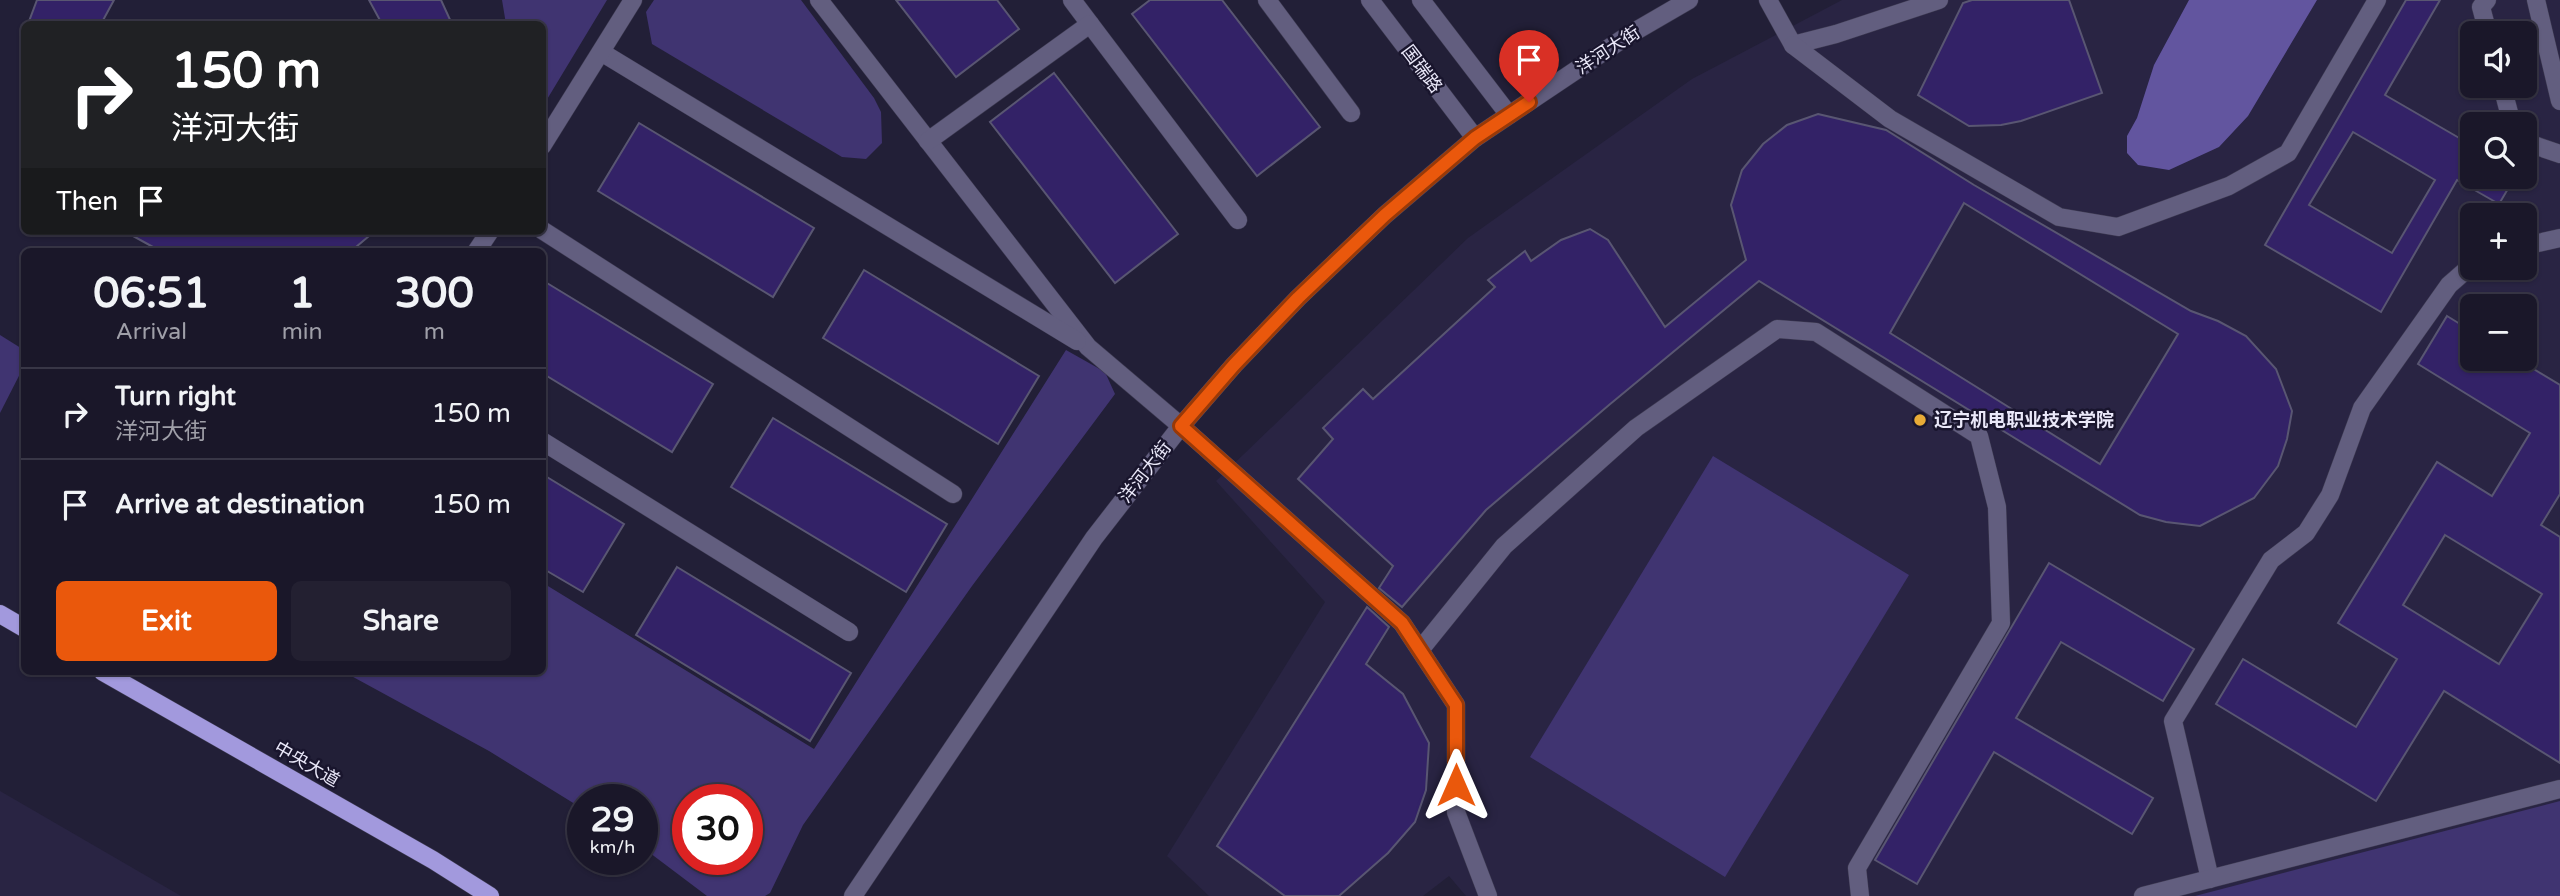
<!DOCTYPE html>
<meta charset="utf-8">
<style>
:root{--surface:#1a1729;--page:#232031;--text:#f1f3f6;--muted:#9f9fa8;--line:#383646;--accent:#ea580c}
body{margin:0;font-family:"Varela Round","Noto Sans SC",sans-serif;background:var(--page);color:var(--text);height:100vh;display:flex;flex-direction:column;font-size:26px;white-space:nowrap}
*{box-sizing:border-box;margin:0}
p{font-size:23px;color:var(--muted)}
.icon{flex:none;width:38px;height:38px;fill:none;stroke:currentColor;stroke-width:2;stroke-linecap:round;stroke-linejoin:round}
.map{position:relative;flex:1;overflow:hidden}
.drawer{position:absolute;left:21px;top:248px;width:525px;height:427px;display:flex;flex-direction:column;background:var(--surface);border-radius:10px;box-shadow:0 2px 5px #0004,0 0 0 2px var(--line)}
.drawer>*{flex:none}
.top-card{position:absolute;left:21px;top:21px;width:525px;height:214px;border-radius:10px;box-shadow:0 2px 5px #0004,0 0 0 2px var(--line);background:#202124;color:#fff;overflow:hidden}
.fabs{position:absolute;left:2460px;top:21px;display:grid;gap:14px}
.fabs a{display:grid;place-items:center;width:77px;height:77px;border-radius:10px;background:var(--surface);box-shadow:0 2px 5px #0004,0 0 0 2px var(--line);font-size:35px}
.speed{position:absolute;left:567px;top:784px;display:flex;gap:14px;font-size:35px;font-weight:700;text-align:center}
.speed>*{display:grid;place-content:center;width:91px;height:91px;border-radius:50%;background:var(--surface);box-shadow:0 2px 5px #0004,0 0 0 2px var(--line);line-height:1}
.speed small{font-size:18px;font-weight:400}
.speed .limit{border:10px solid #d22;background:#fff;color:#111}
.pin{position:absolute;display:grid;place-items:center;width:60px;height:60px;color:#fff;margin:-72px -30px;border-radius:50% 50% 50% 0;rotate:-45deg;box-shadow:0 0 7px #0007}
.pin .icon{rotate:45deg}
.me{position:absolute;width:77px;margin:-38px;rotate:0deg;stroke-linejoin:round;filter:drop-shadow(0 0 5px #0008)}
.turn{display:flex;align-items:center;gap:24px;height:147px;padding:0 35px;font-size:32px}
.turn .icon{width:91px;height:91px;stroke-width:2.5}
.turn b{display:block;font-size:49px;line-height:60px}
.then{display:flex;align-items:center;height:66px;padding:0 35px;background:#0003;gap:14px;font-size:26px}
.eta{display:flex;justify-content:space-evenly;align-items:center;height:119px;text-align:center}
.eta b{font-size:42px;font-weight:800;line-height:49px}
.cta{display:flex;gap:14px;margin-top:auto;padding:14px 35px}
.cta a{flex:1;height:80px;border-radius:10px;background:var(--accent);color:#fff;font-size:28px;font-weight:800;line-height:80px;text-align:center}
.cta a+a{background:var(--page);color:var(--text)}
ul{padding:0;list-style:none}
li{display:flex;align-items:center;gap:21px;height:91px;padding:0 35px;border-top:2px solid var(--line)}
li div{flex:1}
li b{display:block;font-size:26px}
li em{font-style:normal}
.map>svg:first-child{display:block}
.built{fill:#292443;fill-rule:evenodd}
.green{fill:#403471;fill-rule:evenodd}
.water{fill:#62559f}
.building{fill:#332267;stroke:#595672;stroke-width:2;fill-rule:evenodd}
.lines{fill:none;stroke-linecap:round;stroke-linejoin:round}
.minor-casing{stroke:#3e3b52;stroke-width:19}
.major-casing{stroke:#3e3b52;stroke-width:19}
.minor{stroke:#625e7f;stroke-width:18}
.major{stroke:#a299dd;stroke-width:18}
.route-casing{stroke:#983908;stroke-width:18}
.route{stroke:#ea580c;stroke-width:12}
.poi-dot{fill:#e8ab37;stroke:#19152d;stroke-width:2.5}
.labels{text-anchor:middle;stroke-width:5;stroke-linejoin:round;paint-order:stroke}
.street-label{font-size:18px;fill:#eae8f9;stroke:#19152d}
.poi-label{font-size:18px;font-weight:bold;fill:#eae8f9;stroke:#19152d;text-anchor:start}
</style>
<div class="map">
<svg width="2560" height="896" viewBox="0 0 2560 896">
<rect width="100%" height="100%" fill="#221f37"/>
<g class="built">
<path d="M1842 0H2560V896H1466L1449 876 1423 896H1209L1167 856 1325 602 1216 481 1468 238 1692 79ZM2473 33H2525V86H2473ZM2473 124H2525V177H2473ZM2473 215H2525V268H2473ZM2473 306H2525V359H2473Z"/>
<path d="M0 791 181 896H0Z"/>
</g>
<g class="green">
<path d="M502 0H607L543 106 542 24H506Z"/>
<path d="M654 0H801L874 98 881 112 882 143 866 159 842 157 652 44 646 12Z"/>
<path d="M0 335 24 350V366L0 413Z"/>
<path d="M1066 350 1105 372 1115 394 972 586 803 825 770 893 765 896H707L642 847V800H583V809L489 751 344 672H542L543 583 814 749ZM688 800H747V859H688Z"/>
<path d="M1713 456 1909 575 1725 877 1530 757Z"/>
<path d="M2560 801V896H2195Z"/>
</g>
<path class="water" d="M2189 0H2317L2248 116 2219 147 2169 170 2138 165 2127 153V136L2137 118 2154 65Z"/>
<g class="building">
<path d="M37 0H114L101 24H28Z"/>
<path d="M369 0H441L452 24H382Z"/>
<path d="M896 0H997L1019 29 956 77Z"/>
<path d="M1150 0H1222L1320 127 1257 176 1132 14Z"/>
<path d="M1972 0H2069L2102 93 2021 121 2001 125 1969 126 1918 95 1963 3Z"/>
<path d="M2406 0H2440L2385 95 2473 146V177H2515L2499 204 2457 180 2381 312 2265 245ZM2353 132 2435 180 2392 253 2309 205Z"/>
<path d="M1054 73 1178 234 1115 283 990 122Z"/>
<path d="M1818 114 1886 130 1974 185 2191 311 2218 321 2246 336 2276 369 2292 411 2287 439 2278 466 2254 498 2200 526 2166 522 2140 515 1759 281 1609 405 1486 510 1402 607 1379 588 1393 566 1298 479 1333 439 1323 428 1363 389 1373 399 1495 287 1488 280 1525 251 1531 261 1561 240 1590 229 1608 240 1665 327 1746 260 1731 205 1742 170 1763 144 1787 125ZM1964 203 2178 334 2100 464 1890 333Z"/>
<path d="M639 123 814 228 773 297 598 191Z"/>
<path d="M124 231H375L350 252H162Z"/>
<path d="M864 270 1039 376 998 444 823 338Z"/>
<path d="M542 280 713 384 672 452 542 373Z"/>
<path d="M2447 316 2473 332V359H2517L2560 385V494L2541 525 2560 537V763L2444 691 2376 801 2216 704 2243 659 2356 727 2397 659 2338 623 2437 462 2492 496 2530 433 2418 364ZM2445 535 2542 594 2499 664 2403 605Z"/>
<path d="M773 418 947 524 906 592 731 487Z"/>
<path d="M542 474 624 524 583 592 542 568Z"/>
<path d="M2049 563 2194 649 2163 701 2061 642 2016 718 2153 798 2132 834 1994 752 1917 884 1875 860Z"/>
<path d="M677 567 851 673 810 741 636 635Z"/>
<path d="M1367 607 1389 627 1366 664 1403 694 1429 743 1426 790 1415 822 1388 853 1339 896H1285L1217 846Z"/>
</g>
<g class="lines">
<defs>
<g id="minor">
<path d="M819 0 1088 347 1181 426 1402 623 1456 705V812L1488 896"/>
<path d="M1072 0 1090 24"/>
<path d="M1267 0 1351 113"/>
<path d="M1370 0 1475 138"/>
<path d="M1421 0 1509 115"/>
<path d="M1768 0 1793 45 1836 34 1939 0"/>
<path d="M2487 0 2481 7 2488 33"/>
<path d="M2536 0 2560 101"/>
<path d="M1793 45 1890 119 2059 217 2118 227 2229 186 2288 153 2377 0"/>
<path d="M601 52 1077 341"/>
<path d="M2502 86 2512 124"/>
<path d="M928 141 1090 24 1238 220"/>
<path d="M2525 142 2560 154"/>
<path d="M542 146 633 0"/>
<path d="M542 230 953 494"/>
<path d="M2525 246 2560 238"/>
<path d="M476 252 490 231"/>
<path d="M542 441 849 632"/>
<path d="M1420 650 1504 546 1636 428 1777 329 1816 332 1979 436 1997 507 2001 623 1857 868 1860 896"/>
<path d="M2210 879 2173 721 2271 560 2306 533 2330 495 2362 408 2449 285 2473 264"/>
<path d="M853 896 1094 538 1181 426 1234 365 1298 298 1385 215 1475 138 1627 36 1689 0"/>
<path d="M2143 896 2560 789"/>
</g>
<g id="major">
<path d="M0 614 24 628"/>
<path d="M103 672 433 860 490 896"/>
</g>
</defs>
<use href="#minor" class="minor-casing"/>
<use href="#major" class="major-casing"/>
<use href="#minor" class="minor"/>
<use href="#major" class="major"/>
</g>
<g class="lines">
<defs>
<path id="route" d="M1456 785V705L1402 623 1181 426 1234 365 1298 298 1385 215 1475 138 1529 102"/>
</defs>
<use href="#route" class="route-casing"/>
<use href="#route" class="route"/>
</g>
<circle class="poi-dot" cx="1920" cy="420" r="7"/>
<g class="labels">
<g class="street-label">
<text transform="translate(1608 50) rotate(-33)" y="6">洋河大街</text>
<text transform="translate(1422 69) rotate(53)" y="6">国瑞路</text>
<text transform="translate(1145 472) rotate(-52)" y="6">洋河大街</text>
<text transform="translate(307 764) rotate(30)" y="6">中央大道</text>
</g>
<g class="poi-label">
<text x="1934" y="426">辽宁机电职业技术学院</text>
</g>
</g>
</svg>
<div class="fabs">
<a><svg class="icon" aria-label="sound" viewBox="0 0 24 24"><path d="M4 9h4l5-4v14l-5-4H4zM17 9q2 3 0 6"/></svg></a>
<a><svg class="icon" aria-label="search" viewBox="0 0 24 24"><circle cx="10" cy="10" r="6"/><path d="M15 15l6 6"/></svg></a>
<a>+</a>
<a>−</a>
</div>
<div class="speed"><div>29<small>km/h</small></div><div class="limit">30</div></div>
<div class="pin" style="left:1529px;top:102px;background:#d93025"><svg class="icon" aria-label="arrive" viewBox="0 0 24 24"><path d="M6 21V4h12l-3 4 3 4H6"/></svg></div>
<svg class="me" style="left:1456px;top:785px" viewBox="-20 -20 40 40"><path d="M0-17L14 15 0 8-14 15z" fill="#ea580c" stroke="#fff" stroke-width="4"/></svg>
<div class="top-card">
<div class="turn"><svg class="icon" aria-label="right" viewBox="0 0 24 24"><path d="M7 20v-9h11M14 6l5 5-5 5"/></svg><div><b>150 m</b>洋河大街</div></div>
<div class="then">Then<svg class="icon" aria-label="arrive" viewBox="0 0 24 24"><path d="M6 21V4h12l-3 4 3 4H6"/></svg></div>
</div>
<section class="drawer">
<div class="eta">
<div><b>06:51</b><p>Arrival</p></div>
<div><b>1</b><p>min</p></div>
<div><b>300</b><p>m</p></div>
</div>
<ul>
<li><svg class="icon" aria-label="right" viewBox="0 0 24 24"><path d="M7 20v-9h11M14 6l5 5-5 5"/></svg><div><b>Turn right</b><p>洋河大街</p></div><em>150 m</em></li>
<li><svg class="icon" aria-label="arrive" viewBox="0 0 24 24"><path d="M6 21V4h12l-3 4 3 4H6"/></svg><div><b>Arrive at destination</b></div><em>150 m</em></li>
</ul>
<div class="cta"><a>Exit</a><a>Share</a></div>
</section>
</div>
